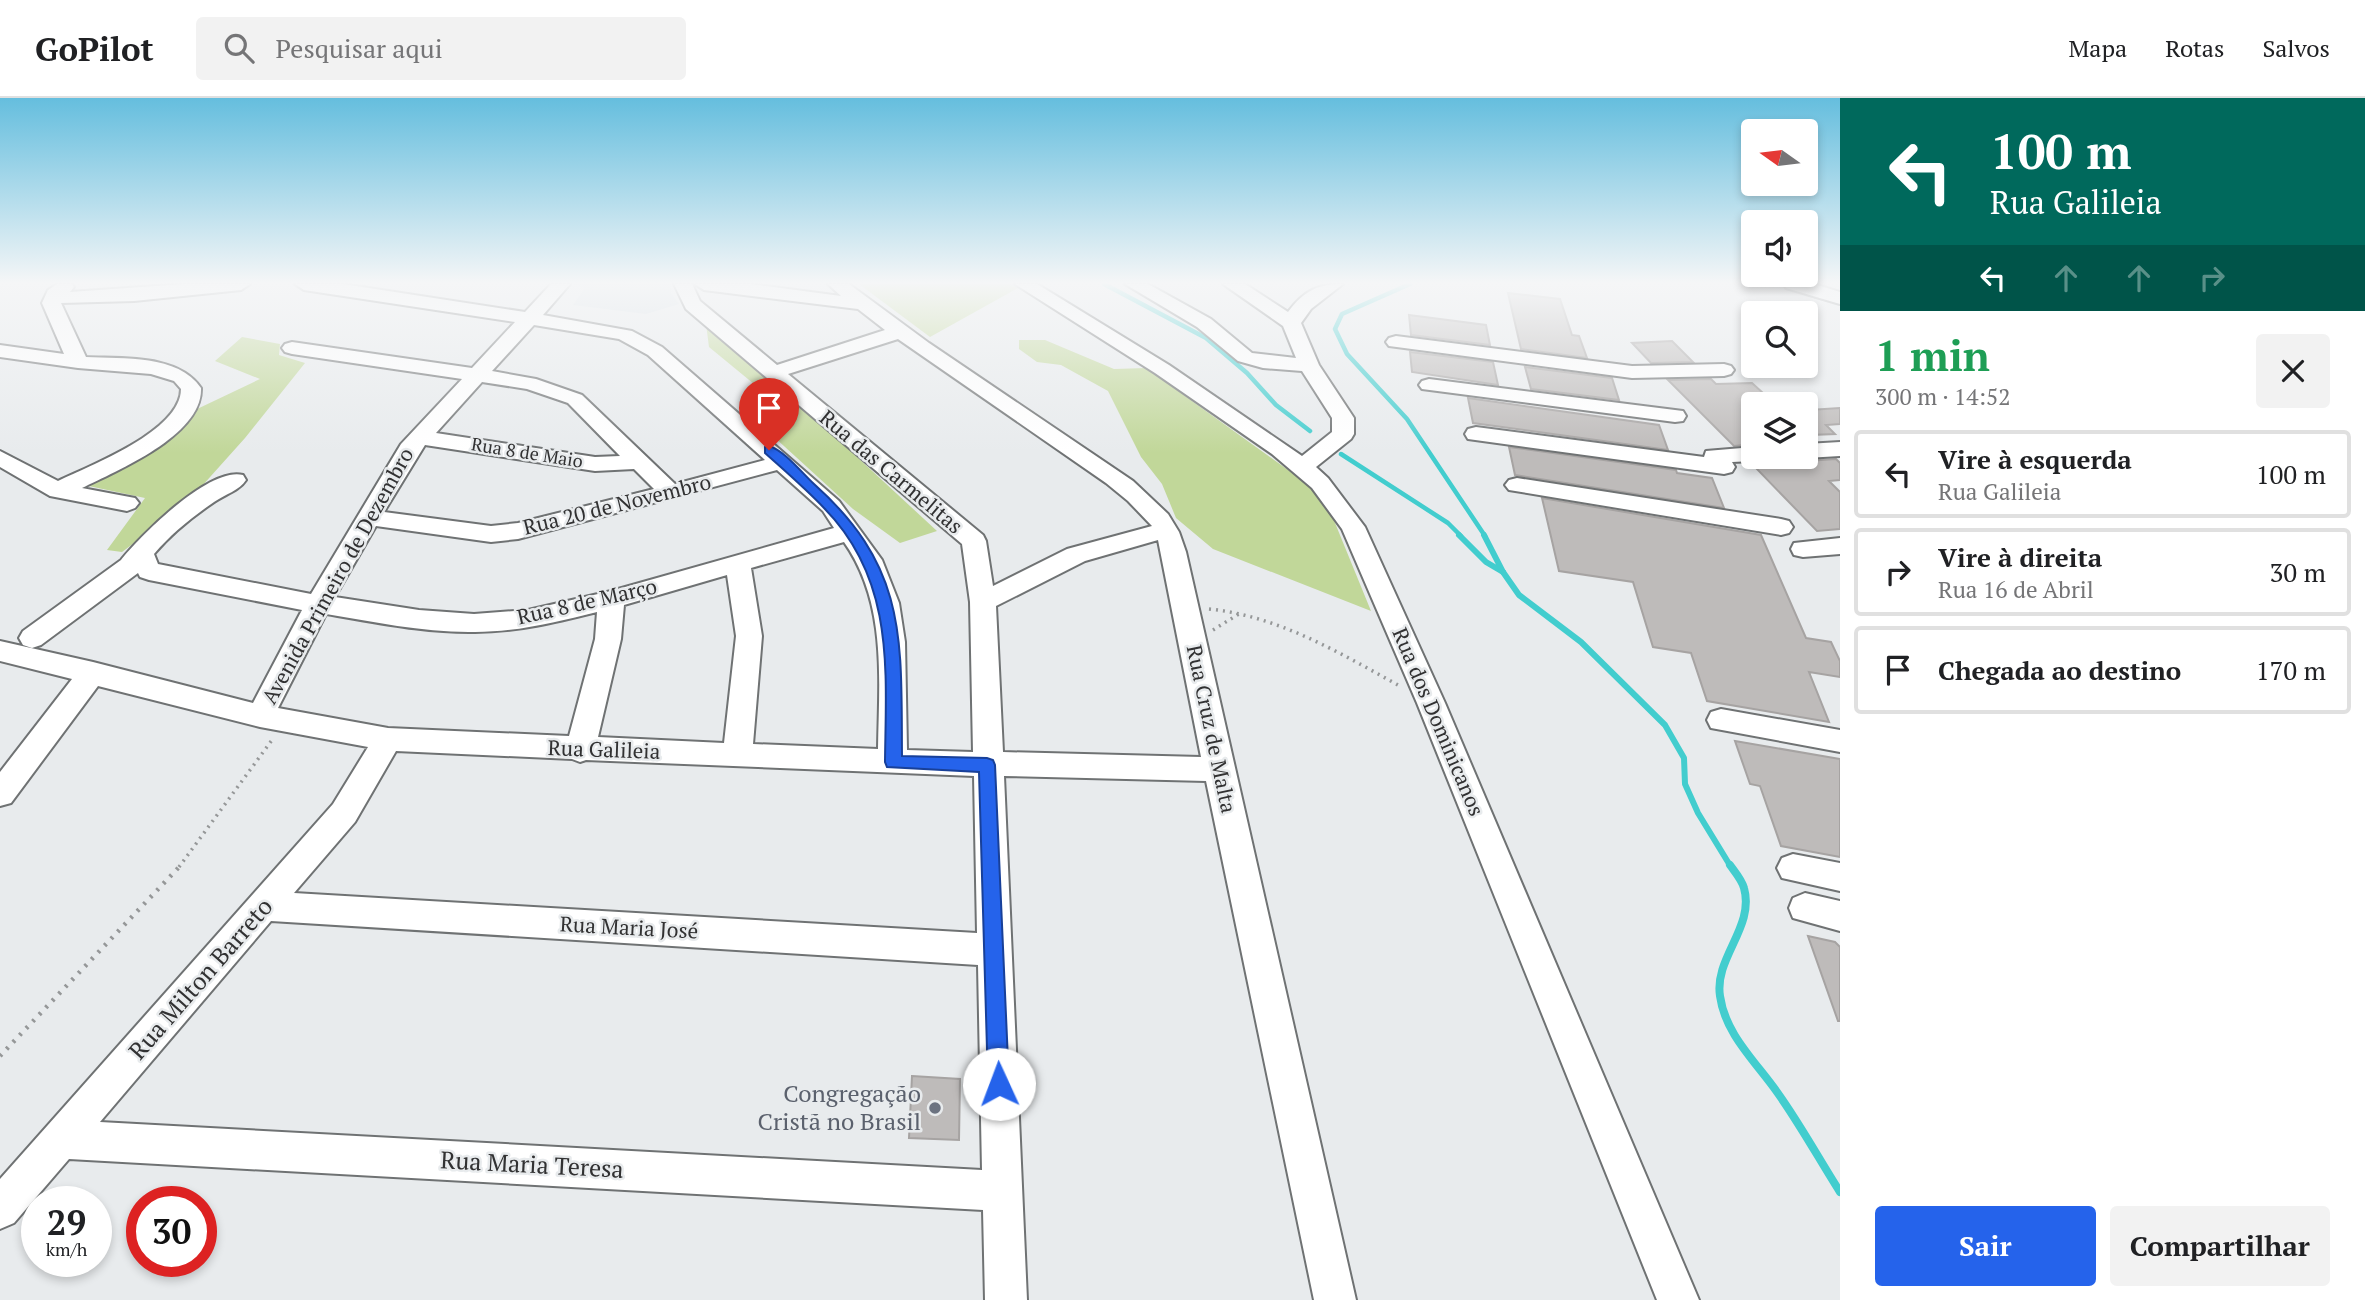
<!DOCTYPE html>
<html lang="pt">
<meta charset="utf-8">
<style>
:root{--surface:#fff;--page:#f2f2f2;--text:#202124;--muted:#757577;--line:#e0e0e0;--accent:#2563eb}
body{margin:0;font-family:"PT Serif",serif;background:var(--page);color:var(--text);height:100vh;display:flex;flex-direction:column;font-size:26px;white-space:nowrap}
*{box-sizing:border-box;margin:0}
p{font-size:23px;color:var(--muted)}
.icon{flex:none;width:38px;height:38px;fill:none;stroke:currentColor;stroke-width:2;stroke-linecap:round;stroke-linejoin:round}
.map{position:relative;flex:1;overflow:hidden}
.panel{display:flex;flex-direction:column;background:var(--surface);width:525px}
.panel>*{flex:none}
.guide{background:#00695c;color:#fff;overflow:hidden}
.needle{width:46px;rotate:284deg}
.buttons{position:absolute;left:1741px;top:21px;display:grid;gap:14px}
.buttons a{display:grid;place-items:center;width:77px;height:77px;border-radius:7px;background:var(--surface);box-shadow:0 4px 10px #0003;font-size:35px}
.speed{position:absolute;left:21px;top:1088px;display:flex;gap:14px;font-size:35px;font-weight:700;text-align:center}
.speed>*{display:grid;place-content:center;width:91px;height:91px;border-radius:50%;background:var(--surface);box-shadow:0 4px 10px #0003;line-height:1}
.speed small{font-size:18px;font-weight:400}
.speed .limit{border:10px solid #d22;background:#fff;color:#111}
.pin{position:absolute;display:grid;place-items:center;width:60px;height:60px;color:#fff;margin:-72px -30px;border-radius:50% 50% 50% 0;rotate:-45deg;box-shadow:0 0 7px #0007}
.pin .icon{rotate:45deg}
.me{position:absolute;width:77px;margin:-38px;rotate:358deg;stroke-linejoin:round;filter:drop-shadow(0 0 5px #0008)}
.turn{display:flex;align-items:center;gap:24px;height:147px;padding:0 35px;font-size:32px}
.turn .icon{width:91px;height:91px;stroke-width:2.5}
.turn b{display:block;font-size:49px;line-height:60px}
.lanes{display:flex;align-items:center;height:66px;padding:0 35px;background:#0003;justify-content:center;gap:35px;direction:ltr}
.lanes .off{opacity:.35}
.round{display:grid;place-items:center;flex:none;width:74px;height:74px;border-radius:7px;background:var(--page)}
.headline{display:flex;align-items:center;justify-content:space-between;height:119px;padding:0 35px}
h1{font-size:42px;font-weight:700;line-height:52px;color:#1e9e55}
.cta{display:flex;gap:14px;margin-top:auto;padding:14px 35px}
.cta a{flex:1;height:80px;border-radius:7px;background:var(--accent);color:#fff;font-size:28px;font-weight:700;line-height:80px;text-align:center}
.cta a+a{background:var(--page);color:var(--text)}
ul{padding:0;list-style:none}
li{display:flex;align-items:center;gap:21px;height:88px;margin:0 14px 10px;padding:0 21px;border:4px solid var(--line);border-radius:7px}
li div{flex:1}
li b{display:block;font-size:26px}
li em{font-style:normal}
header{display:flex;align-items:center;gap:42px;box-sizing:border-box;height:98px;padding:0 35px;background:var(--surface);border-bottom:2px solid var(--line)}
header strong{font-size:33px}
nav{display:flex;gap:38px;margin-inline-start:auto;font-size:24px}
.search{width:490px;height:63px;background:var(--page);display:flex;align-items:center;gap:18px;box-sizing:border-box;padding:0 24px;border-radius:7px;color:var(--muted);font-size:26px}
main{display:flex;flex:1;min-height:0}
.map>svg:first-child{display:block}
.built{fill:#d5dee5}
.green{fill:#c1d799}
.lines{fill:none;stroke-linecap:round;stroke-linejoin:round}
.stream-far2{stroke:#42cdce;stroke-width:4.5}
.stream-far1{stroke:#42cdce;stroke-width:6}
.stream{stroke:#42cdce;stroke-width:8}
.building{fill:#bebbba;stroke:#a6a3a2;stroke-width:2}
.minor-casing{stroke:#6f7273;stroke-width:4}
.path-far1{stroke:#959798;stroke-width:3.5;stroke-dasharray:2 5;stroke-linecap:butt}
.path{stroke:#959798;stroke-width:4.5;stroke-dasharray:2.5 7;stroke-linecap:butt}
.minor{fill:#fff;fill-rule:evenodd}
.route{fill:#2563eb;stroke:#184099;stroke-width:2}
.worship-dot{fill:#6b7280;stroke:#e8ebed;stroke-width:2.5}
.labels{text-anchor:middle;stroke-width:5;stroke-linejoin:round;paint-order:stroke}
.far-street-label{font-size:18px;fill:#313132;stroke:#e8ebed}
.street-label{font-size:21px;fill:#313132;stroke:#e8ebed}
.near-street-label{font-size:24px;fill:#313132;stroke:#e8ebed}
.near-worship-label{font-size:24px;fill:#5b616d;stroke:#e8ebed;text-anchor:end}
</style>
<header>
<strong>GoPilot</strong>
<div class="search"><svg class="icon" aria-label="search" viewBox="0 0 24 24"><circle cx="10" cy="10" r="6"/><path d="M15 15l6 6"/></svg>Pesquisar aqui</div>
<nav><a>Mapa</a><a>Rotas</a><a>Salvos</a></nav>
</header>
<main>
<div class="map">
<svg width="1840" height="1202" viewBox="0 0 1840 1202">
<rect width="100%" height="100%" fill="#e8ebed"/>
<path class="built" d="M573 186H671V195L679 206 646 216 573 207 585 190Z"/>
<g class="green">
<path d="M859 186H1010L1018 190 930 239Z"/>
<path d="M706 226 789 296 937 433 900 445 853 411 762 328 783 310 709 249Z"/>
<path d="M242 239 280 246 279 257 305 265 245 340 185 407 122 454 107 452 145 400 84 387 195 312 260 281 215 263Z"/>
<path d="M1019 242H1045L1114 271 1146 270 1309 387 1333 420 1371 513 1213 451 1176 420 1162 386 1141 359 1108 293 1061 267 1037 264 1019 251Z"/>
</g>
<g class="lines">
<g class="stream-far2">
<path d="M1104 186 1206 240 1247 275 1276 307 1310 333"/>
<path d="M1410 186 1342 216 1335 231 1347 256 1407 321 1485 438"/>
<path d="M1341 356 1448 425 1461 438"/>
</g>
<g class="stream-far1">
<path d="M1459 437 1486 464 1503 474"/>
<path d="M1484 437 1503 474 1519 497 1581 544 1665 627 1684 660 1685 686 1698 715 1731 769"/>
</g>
<path class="stream" d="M1730 767C1735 774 1742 782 1744 790 1755 829 1714 860 1720 898 1725 936 1756 964 1777 994 1800 1026 1819 1061 1840 1094"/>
</g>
<g class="building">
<path d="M1508 195 1560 201 1572 237 1579 238 1587 260 1521 251Z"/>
<path d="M1409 217 1486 227 1490 247 1411 237Z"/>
<path d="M1672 243 1693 264 1651 265 1632 245Z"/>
<path d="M1410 254 1493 264 1498 287 1412 274Z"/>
<path d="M1525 269 1612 280 1619 302 1531 291Z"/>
<path d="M1711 281 1716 286 1752 285 1775 306H1754V346L1734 348 1668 282Z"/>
<path d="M1468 300 1659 327 1668 352 1473 325Z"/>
<path d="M1806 309 1809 312 1840 310V326L1826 327 1835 336 1810 337 1816 343H1806Z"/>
<path d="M1509 349 1676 372 1677 375 1712 380 1724 410 1515 377Z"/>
<path d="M1836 361 1840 365V382L1829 383 1840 394V431L1817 433 1754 368 1806 366V363Z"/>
<path d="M1542 400 1761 437 1806 540 1831 544 1840 563V579L1809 574 1829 624 1707 603 1691 555 1653 549 1633 484 1559 473Z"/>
<path d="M1735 643 1840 661V759L1781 748 1760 688 1750 686Z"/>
<path d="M1808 838 1835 844 1840 849V923H1838Z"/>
<path d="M912 978 960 981 959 1042 909 1040Z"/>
</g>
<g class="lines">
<defs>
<g id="minor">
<path d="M57 186H72L74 189 70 194 184 186H250L241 192 134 203 61 205 86 259C123 261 178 256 201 290 203 337 118 372 82 390L135 400 139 405 135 410 127 413 50 398 0 369V353L58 383C91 367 181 333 181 291L174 283 151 276 78 270 0 259V247L64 256 42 205 48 192Z"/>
<path d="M295 186H343L525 214 551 186H570L543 217 632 233 662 249 839 403 882 462 899 505 905 544 907 652 973 654 970 504 962 446 686 211 674 186H692L700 203 777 267 885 232 858 211 704 192 695 186H750L841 198 828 186H849L929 245 1133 383 1168 416 1179 434 1186 454 1356 1202H1314L1206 683 1004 678 1027 1202H985L983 1112 69 1061 14 1125 0 1131V1081L333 706 368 649 260 629 98 588 11 705 0 708V674L72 581 0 563V543L93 564 253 605 302 512 149 482 140 479 138 475 41 547 32 550 23 547 19 540 23 533 121 462C140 438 210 368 243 377L246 382C240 392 224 397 214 404 192 419 171 436 154 456L158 466 311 496 401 346 462 281 292 256 285 254 282 250 285 246 292 244 472 270 515 224 304 192ZM534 227 619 241 648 257 765 362 675 386 582 297 536 281 492 273ZM898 241 1106 385 1128 403 1152 428 1067 451 993 488 986 443 983 437 788 276ZM482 284 527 291 568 305 620 358 595 359 436 335ZM425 347 595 373 634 371 654 391 518 425 491 428 384 414ZM777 372 823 413 834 430 611 493 528 512 474 516 419 512 335 499 376 428 491 444 518 441ZM1158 442 1201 659 1003 654 996 508 1085 463ZM844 444C887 505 879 580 878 651L753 646 762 538 751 470ZM727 477 736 538 724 645 598 639 621 541 624 507ZM597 514 595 541 569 638 388 630 278 610 326 516C375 524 426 535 475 534 517 534 557 524 597 514ZM396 653 572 661 580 664 586 662 974 678 977 835 294 795 355 724ZM271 823 978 867 982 1072 100 1024Z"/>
<path d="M1015 186H1037L1169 267 1302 358 1332 334V320L1302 273 1263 270 1238 263 1197 229 1125 186H1148L1211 221 1252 255 1296 260 1283 228 1223 186H1245L1288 214C1304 193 1317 186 1343 186L1311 211 1301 225 1319 267 1354 320V336L1351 341 1316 369 1328 380 1365 429 1445 605 1699 1202H1657L1417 605 1342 431 1312 390 1272 356 1155 275Z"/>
<path d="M1784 186H1814L1840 194V206L1786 190Z"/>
<path d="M1396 238 1632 268 1724 266 1731 268 1734 272 1731 276 1724 278 1632 280 1389 248 1386 244 1389 240Z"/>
<path d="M1429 281 1675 312 1683 313 1686 318 1683 323 1675 324 1422 291 1419 287 1422 283Z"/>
<path d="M1476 329 1704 359 1706 353 1754 349V359H1763L1754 363 1732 364 1735 369 1732 374 1724 376 1468 341 1465 336 1468 331Z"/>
<path d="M1840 344V358L1806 360 1802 359H1806V346Z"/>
<path d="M1517 380 1781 421 1789 423 1793 429 1789 435 1781 437 1509 392 1505 387 1509 382Z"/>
<path d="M1840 440V456L1803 459 1794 457 1791 451 1794 445Z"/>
<path d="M1721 611 1840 632V654L1711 630 1707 622 1711 614Z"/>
<path d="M1793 756 1840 765V793L1782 780 1777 770 1782 760Z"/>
<path d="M1805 795 1840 803V833L1793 820 1789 810 1793 800Z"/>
</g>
</defs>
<use href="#minor" class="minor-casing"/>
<g class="path-far1">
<path d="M1209 511C1278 518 1338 554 1398 587"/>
<path d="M1213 532 1242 514"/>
<path d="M179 769 272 642"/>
</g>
<path class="path" d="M0 958 181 767"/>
<use href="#minor" class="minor"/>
</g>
<linearGradient id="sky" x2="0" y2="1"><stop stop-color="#65bede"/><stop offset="0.52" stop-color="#f5f6f7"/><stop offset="1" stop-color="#f5f6f7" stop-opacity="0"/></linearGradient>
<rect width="1840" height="355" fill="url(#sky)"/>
<path class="route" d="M769 348C785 353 801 374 814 386 908 470 901 541 902 658L987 660 993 662 995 667 1009 986 1006 993 999 996 991 993 988 986 979 674 887 669 885 664C886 572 895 482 824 410 806 391 785 373 765 355V349Z"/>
<circle class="worship-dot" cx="935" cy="1010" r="7"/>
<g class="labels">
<g class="far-street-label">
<text transform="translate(527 355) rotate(9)" y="6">Rua 8 de Maio</text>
</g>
<g class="street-label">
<text transform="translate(891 374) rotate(40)" y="7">Rua das Carmelitas</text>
<text transform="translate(617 407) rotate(-14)" y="7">Rua 20 de Novembro</text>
<text transform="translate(338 478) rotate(-61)" y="7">Avenida Primeiro de Dezembro</text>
<text transform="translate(587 504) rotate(-13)" y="7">Rua 8 de Março</text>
<text transform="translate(1438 624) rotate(67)" y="7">Rua dos Dominicanos</text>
<text transform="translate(1211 631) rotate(78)" y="7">Rua Cruz de Malta</text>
<text transform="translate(604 652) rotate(2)" y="7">Rua Galileia</text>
<text transform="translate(629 830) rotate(3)" y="7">Rua Maria José</text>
</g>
<g class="near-street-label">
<text transform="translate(201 881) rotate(-49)" y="8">Rua Milton Barreto</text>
<text transform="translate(532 1067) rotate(3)" y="8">Rua Maria Teresa</text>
</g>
<g class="near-worship-label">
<text x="921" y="1004">Congregação<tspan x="921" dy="28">Cristã no Brasil</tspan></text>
</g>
</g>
</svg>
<div class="buttons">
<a><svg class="needle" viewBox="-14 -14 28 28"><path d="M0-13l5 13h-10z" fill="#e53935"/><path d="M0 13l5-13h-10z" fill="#757577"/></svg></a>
<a><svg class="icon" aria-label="sound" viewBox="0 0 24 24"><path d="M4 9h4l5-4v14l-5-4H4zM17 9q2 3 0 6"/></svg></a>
<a><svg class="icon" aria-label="search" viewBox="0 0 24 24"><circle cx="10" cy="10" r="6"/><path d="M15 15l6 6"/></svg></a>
<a><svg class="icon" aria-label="layers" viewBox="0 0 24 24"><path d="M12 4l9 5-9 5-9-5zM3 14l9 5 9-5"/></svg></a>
</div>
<div class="speed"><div>29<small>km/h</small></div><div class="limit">30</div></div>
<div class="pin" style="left:769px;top:352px;background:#d93025"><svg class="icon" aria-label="arrive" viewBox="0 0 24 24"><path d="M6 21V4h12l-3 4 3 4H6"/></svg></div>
<svg class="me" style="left:999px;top:986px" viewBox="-20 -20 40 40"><circle r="19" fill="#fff"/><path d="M0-13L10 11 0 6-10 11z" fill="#2563eb"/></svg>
</div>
<section class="panel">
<div class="guide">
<div class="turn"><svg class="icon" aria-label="left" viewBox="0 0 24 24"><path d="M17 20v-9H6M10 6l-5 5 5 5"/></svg><div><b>100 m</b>Rua Galileia</div></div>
<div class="lanes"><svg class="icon" aria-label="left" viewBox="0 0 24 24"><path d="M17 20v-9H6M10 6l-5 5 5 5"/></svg><svg class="icon off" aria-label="ahead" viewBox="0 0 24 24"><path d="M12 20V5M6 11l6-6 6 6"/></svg><svg class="icon off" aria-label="ahead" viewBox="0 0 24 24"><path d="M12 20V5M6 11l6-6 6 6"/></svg><svg class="icon off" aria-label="right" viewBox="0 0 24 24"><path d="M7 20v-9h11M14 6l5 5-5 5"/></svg></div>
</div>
<div class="headline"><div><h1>1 min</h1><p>300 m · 14:52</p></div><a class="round"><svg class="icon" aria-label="close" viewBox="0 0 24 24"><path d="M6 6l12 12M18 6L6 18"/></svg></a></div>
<ul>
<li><svg class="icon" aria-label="left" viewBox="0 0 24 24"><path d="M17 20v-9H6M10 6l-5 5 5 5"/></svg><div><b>Vire à esquerda</b><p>Rua Galileia</p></div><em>100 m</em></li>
<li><svg class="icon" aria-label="right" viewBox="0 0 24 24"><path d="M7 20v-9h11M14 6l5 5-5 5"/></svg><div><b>Vire à direita</b><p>Rua 16 de Abril</p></div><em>30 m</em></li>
<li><svg class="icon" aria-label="arrive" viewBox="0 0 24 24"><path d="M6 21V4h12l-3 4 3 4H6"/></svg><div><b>Chegada ao destino</b></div><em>170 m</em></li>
</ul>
<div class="cta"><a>Sair</a><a>Compartilhar</a></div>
</section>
</main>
